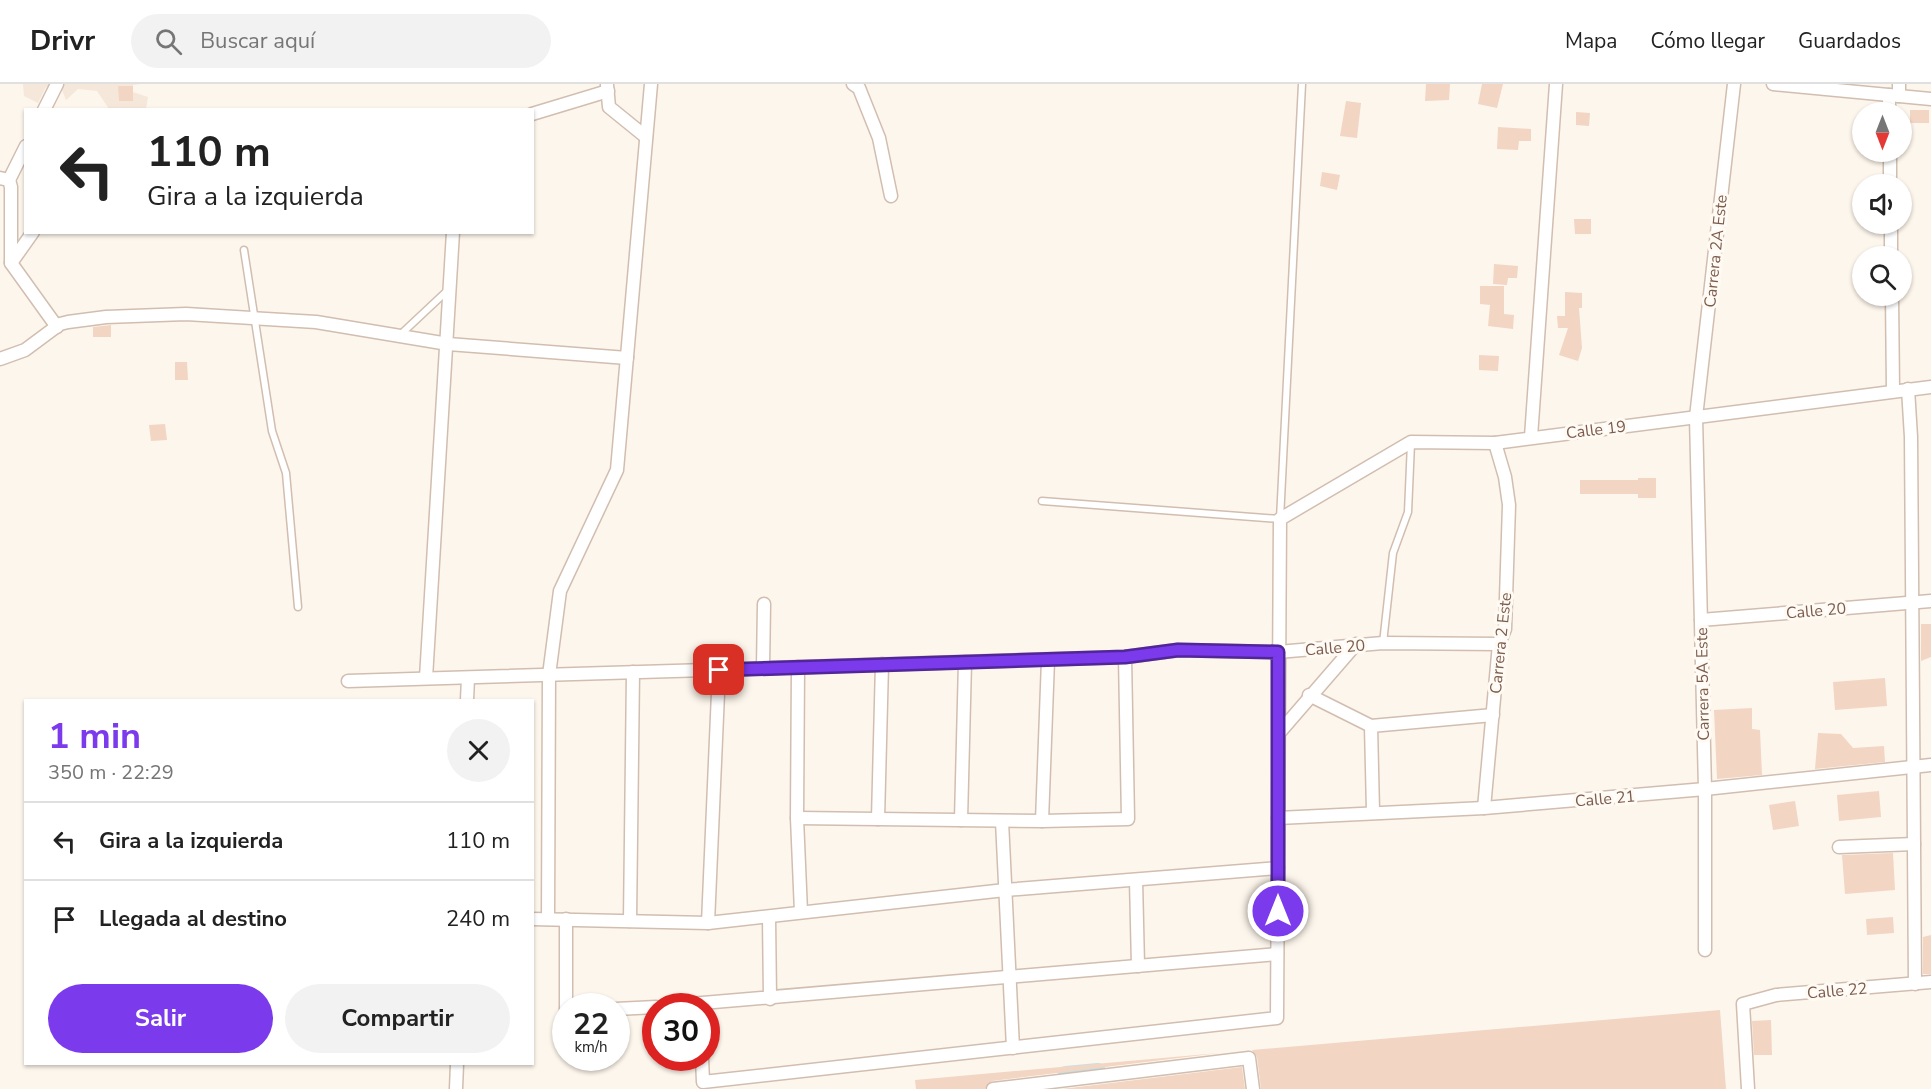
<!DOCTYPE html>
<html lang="es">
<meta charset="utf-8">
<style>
:root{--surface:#fff;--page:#f2f2f2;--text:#222;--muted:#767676;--line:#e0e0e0;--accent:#7c3aed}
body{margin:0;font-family:"Nunito Sans",sans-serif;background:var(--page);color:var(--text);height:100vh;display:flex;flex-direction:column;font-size:22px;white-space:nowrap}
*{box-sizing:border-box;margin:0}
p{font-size:20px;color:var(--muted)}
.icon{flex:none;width:33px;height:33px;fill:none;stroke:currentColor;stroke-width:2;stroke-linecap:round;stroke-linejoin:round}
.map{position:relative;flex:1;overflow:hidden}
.details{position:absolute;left:24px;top:615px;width:510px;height:366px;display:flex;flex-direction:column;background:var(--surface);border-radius:0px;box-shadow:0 2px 4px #0004}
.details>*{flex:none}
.top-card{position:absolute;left:24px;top:24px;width:510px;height:126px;border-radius:0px;box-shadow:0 2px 4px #0004;background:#fff;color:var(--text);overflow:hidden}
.needle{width:39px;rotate:180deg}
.fabs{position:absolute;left:1852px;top:18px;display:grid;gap:12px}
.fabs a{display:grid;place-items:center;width:60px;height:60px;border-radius:50%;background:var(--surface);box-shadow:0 2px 4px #0004;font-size:30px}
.speed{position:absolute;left:552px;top:909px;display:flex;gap:12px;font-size:30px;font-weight:700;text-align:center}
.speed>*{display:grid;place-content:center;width:78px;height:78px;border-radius:50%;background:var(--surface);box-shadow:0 2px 4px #0004;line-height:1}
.speed small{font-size:15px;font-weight:400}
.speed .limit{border:9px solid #d22;background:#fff;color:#111}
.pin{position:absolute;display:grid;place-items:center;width:51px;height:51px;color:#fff;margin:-26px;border-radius:12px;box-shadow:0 3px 9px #0006}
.me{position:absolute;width:66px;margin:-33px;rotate:0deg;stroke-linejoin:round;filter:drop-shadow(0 0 4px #0008)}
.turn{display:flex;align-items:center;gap:21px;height:126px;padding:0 24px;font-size:27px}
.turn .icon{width:78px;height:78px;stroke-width:2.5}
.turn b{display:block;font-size:42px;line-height:51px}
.round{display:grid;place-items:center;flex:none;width:63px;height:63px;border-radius:32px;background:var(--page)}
.headline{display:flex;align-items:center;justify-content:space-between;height:102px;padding:0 24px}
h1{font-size:36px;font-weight:700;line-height:45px;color:var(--accent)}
.button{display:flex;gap:12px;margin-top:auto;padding:12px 24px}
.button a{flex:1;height:69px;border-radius:36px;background:var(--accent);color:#fff;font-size:24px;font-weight:700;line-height:69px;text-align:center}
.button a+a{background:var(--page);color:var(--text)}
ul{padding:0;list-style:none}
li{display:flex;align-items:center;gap:18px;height:78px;padding:0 24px;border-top:2px solid var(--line)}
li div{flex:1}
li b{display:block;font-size:22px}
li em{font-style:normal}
header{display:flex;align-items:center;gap:36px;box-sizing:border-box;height:84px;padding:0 30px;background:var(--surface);border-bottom:2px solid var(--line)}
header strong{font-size:28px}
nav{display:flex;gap:33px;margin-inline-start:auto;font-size:21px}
.search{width:420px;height:54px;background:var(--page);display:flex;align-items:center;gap:15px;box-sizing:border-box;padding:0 21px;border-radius:33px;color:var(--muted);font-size:22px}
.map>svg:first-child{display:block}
.residential{fill:#f5e8da}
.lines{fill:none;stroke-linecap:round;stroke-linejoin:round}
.canal{stroke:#bfe3e8;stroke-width:16}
.building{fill:#f3d5c3}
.lane-casing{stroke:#d1beb0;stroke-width:9}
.street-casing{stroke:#d1beb0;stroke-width:15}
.lane{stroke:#fff;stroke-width:6}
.street{stroke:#fff;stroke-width:12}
.route-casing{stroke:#51269a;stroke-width:15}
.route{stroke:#7c3aed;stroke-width:10}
.labels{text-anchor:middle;stroke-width:6;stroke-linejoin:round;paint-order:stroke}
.street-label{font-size:16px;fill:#7a5c4d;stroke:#fffaf3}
</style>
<header>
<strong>Drivr</strong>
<div class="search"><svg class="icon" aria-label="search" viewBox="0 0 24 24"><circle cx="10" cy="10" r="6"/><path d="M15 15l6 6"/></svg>Buscar aquí</div>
<nav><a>Mapa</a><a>Cómo llegar</a><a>Guardados</a></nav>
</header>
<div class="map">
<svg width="1931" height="1005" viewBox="0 0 1931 1005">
<rect width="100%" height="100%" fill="#fdf6ec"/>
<path class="residential" d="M23 0H141L133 1V8L148 13 146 25H109L97 7 78 5 66 16 60 1 46 3 38 19 24 12Z"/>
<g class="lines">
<path class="canal" d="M1066 990 1098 987"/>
</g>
<g class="building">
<path d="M1426 0H1450L1449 16 1425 17Z"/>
<path d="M1482 0H1503L1497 24 1478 20Z"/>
<path d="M118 2H133V17H119Z"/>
<path d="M1346 17 1361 19 1357 54 1340 52Z"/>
<rect x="1910" y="26" width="19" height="13"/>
<path d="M1576 28 1590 29 1589 42 1576 41Z"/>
<path d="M1498 43 1531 45V57H1519L1518 66 1497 65Z"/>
<path d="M1322 88 1340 91 1337 106 1320 102Z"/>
<path d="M1574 135H1591V150H1575Z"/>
<path d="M1494 180 1518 182 1517 194H1508L1507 201 1493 200Z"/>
<path d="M1480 202H1504V230L1514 231 1513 245 1488 242 1490 221 1480 220Z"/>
<path d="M1565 208 1582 209V224H1579L1582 264 1578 277 1559 271 1568 244H1558L1557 232H1565Z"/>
<path d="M111 241V253H93V243Z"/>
<path d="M1479 271 1499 272 1498 287 1479 286Z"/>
<path d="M175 278H187L188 296H175Z"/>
<path d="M165 340 167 356 151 357 149 341Z"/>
<path d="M1638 394H1656V414H1638V410H1580V396H1638Z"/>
<path d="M1921 540H1931V573L1921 577Z"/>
<path d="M1885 594 1887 622 1835 626 1833 598Z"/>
<path d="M1752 624V645L1760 646 1762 691 1717 695 1714 626Z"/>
<path d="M1818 649 1841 650 1853 664 1884 662 1885 678 1815 685Z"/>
<path d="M1879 707 1881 733 1839 737 1837 711Z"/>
<path d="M1795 717 1799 742 1773 746 1769 721Z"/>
<path d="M1893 769 1895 806 1845 810 1842 771Z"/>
<path d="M1893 833 1894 849 1867 851 1866 835Z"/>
<path d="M1931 851V890H1923V853Z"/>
<path d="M1720 926 1726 1005H1261L1257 973 1252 966Z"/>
<path d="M1771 936 1772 971H1754L1752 937Z"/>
<path d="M1219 969 992 997 985 1005H916L915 996Z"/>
<path d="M1242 983 1245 1005H1062Z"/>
</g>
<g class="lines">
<defs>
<g id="lane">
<path d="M244 166 272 347 286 389 298 523"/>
<path d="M400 251 448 206"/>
<path d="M1042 417 1280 435 1302 0"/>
<path d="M1383 559 1393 469 1408 428 1411 359"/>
</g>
<g id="street">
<path d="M853 0 859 4 879 54 891 112"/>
<path d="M1773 0 1931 15"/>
<path d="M607 1 609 23 646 53"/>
<path d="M1889 11V28"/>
<path d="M1899 12V0"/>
<path d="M44 26 57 0"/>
<path d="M532 30 608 7"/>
<path d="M1890 68V100"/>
<path d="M0 94 9 96 11 103V179L57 243"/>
<path d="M9 96 26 62"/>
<path d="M1891 140V172"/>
<path d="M11 179 33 148"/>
<path d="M1892 212 1893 306"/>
<path d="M0 275 25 266 60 240 68 238 106 233 186 230 316 238 448 260 627 274"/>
<path d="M1908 305 1911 353 1915 900"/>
<path d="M1531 353 1556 0"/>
<path d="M1701 536 1931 517"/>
<path d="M798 583 797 734 801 828"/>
<path d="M763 584 764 520"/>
<path d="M426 594 453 148"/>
<path d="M348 597 1125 573 1178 566 1278 568 1383 559 1499 560"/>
<path d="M1309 611 1371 642 1493 631"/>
<path d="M467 616 468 594"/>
<path d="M1371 642 1373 727"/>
<path d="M1279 649 1356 560"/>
<path d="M1484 724 1499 560 1505 545 1509 421 1505 393 1495 359"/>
<path d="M797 734 1042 737 1128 735 1125 573"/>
<path d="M1278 734 1484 724 1705 705 1931 681"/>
<path d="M878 735 882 580"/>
<path d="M961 736 965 578"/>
<path d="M1002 737 1013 964"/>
<path d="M1042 737 1048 576"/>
<path d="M1839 763 1914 760"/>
<path d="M1136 796 1138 882"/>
<path d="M769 833 770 915"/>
<path d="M532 835 708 839 1005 806 1278 784"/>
<path d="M548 835 549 591 560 507 617 386 651 0"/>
<path d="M630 837 633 588"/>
<path d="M708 839 719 586"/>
<path d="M1705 866V705L1696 333 1734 0"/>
<path d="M667 922 1277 870"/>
<path d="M616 925 656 923"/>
<path d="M566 928V835"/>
<path d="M702 974 703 998 1277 934 1280 435 1411 358 1495 359 1931 303"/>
<path d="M456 1005 457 980"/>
<path d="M993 1005 1249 974 1253 1005"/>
<path d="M1748 1005 1743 920 1776 911 1931 898"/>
</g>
</defs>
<use href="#lane" class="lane-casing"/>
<use href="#street" class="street-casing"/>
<use href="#lane" class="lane"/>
<use href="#street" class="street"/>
</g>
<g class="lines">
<defs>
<path id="route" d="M719 586 1125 573 1178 566 1278 568V827"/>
</defs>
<use href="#route" class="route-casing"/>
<use href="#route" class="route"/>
</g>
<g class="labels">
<g class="street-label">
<text transform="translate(1715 167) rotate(-84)" y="6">Carrera 2A Este</text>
<text transform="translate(1596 345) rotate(-7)" y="6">Calle 19</text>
<text transform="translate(1816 526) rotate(-5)" y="6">Calle 20</text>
<text transform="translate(1500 559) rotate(-84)" y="6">Carrera 2 Este</text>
<text transform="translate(1335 563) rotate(-5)" y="6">Calle 20</text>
<text transform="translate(1702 600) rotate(-91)" y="6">Carrera 5A Este</text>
<text transform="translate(1605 714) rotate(-5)" y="6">Calle 21</text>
<text transform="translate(1837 906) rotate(-5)" y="6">Calle 22</text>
</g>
</g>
</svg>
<div class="fabs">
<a><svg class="needle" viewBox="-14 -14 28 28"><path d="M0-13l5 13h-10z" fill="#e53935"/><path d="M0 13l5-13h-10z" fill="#767676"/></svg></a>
<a><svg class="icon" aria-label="sound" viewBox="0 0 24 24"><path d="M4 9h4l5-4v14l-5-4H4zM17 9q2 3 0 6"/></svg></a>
<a><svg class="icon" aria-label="search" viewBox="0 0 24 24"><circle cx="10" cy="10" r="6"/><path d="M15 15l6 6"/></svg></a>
</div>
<div class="speed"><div>22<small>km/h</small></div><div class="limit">30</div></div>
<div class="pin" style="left:719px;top:586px;background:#d93025"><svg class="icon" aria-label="arrive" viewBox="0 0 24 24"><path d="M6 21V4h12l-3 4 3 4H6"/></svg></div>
<svg class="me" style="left:1278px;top:827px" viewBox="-20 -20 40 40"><circle r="17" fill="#7c3aed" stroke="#fff" stroke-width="3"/><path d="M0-11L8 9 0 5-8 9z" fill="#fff"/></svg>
<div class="top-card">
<div class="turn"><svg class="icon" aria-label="left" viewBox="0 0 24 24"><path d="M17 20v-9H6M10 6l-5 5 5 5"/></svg><div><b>110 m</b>Gira a la izquierda</div></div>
</div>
<section class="details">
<div class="headline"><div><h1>1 min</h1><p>350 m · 22:29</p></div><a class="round"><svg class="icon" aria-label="close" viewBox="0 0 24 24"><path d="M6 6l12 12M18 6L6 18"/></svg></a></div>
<ul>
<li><svg class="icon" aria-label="left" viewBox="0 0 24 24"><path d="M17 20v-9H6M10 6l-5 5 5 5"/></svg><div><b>Gira a la izquierda</b></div><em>110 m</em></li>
<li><svg class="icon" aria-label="arrive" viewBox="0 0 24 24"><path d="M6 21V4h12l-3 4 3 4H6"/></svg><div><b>Llegada al destino</b></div><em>240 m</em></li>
</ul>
<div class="button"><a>Salir</a><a>Compartir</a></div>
</section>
</div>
